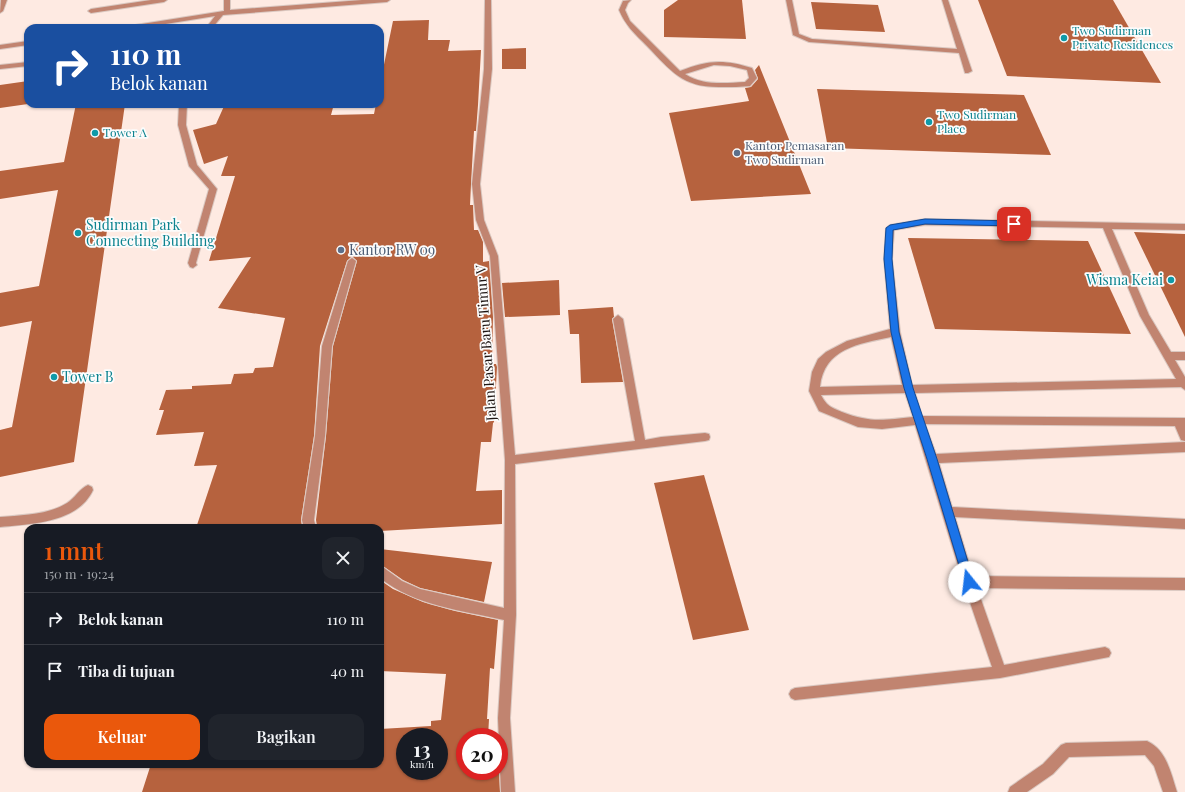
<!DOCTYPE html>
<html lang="id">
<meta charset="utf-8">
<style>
:root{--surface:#171b24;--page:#20242c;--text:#f1f3f6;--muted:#9ea1a6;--line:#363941;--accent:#ea580c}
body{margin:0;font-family:"Playfair Display",serif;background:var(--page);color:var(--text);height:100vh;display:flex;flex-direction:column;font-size:15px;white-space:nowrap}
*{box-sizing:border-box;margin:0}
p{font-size:13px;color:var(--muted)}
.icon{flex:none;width:22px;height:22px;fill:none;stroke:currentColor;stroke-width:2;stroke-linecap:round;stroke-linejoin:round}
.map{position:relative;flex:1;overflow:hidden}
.details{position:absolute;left:24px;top:524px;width:360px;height:244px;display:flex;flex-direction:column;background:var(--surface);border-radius:12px;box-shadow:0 1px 3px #0004}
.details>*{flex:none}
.guide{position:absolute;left:24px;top:24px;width:360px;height:84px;border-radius:12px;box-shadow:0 1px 3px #0004;background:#1a4fa0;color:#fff;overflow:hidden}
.speed{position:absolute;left:396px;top:728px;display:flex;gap:8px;font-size:20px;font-weight:700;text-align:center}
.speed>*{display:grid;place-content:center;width:52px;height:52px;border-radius:50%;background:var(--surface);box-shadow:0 1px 3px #0004;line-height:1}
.speed small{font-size:10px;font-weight:400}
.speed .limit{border:6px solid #d22;background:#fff;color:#111}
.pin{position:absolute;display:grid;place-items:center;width:34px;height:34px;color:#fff;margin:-17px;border-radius:8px;box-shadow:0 2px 6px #0006}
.me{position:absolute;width:44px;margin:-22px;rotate:344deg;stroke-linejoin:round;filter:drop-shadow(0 0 3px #0008)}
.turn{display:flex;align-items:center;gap:14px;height:84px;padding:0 20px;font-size:18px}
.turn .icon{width:52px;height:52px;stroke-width:2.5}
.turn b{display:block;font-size:28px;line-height:34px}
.round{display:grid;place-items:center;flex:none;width:42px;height:42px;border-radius:12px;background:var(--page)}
.headline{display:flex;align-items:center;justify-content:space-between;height:68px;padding:0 20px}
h1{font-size:24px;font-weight:600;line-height:30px;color:var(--accent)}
.cta{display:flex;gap:8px;margin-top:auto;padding:8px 20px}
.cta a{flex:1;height:46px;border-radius:12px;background:var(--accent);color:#fff;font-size:16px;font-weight:600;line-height:46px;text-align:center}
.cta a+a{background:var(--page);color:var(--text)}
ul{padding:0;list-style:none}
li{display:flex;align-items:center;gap:12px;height:52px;padding:0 20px;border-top:1px solid var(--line)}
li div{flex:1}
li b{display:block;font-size:15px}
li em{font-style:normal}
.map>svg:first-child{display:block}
.building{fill:#b6623e;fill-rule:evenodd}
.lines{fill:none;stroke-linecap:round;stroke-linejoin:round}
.minor-casing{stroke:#dac8c1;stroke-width:2}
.minor{fill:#c18470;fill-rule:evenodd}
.route{fill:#1a73e8;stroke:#114b97}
.culture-dot{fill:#0f9aa8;stroke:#fcfcfc;stroke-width:1.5}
.service-dot{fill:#5c6f8a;stroke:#fcfcfc;stroke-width:1.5}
.labels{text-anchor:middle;stroke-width:3.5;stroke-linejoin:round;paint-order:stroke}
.far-culture-label{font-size:12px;fill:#0d838f;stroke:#fcfcfc;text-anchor:start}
.far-service-label{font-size:12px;fill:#4e5e75;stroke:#fcfcfc;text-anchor:start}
.culture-label{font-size:14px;fill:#0d838f;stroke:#fcfcfc;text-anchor:start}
.service-label{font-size:14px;fill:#4e5e75;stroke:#fcfcfc;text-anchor:start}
.street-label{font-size:14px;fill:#1e1512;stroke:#fcfcfc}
</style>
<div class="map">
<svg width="1185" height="792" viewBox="0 0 1185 792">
<rect width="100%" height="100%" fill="#feeae2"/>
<g class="building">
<path d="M678 0H742L746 39 664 37V10Z"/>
<path d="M978 0H1113L1161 83 1007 76Z"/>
<path d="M811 2 878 5 885 32 816 29Z"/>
<path d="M429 20 428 40H450L448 51 481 50 478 105 476 131H474L471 184 470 205H473L474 230H478L483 242V262L489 261 493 317 492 364H496L497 367 494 422 493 423 491 442H481L476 491 502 490V524L380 531V528L317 526 316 520 326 436 333 346 357 261 352 256 347 261 320 346 314 436 301 520 302 526H296V528H196L217 465 194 466 204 432 156 435 164 410H159L166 390 192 389V386L231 384 234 374 253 373 255 368 273 367 285 318 218 308 251 257 209 261 235 176H221L228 156 204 164 193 130 216 124 225 104H334L331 115 374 114 376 104H380V84L393 21Z"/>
<path d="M526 48V69H502V49Z"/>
<path d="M759 65 811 194 691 201 669 113 749 101 745 88 751 87 758 79 755 70Z"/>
<path d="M28 81V104L0 108V85Z"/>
<path d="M817 89 1024 95 1051 155 828 148Z"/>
<path d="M76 104H125L74 462 0 477V430L12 427 32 321 0 327V293L39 286 58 190 0 199V171L64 162Z"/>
<path d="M1134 232 1185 234V337Z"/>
<path d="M908 238 1088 241 1131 334 935 329Z"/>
<path d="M559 280 560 315 505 317 502 283Z"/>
<path d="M613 307 614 317 612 319 623 382 581 383 579 334H570L568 310Z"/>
<path d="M704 475 749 630 693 640 654 483Z"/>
<path d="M380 549 492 562 484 602 420 588 403 580 380 564Z"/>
<path d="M380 580 393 589 423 602 455 611 498 620 494 669 490 668 487 719H489L488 737H465V771H499L500 792H142L151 764H380V729L431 726V721L441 720 446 674 380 671ZM405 737H439V771H405Z"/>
</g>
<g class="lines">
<defs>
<g id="minor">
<path d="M1 0H7L3 11 0 13Z"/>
<path d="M151 0H167L164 2 91 13 88 11 91 9Z"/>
<path d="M224 0H230V10L362 0H390L387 2 223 15 212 28H206L215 16 141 28H126L129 26 224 11Z"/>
<path d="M485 0H491L492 69 480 184 484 220 498 256 515 455 635 441 613 319 618 315 623 319 645 440 661 437 705 433 709 434 710 437 709 440 705 441 515 464 516 615 510 718 515 792H501L498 718 504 620C460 610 416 606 380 578V565L402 581 420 589 504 608 505 460 490 256 476 220 472 184 484 69Z"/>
<path d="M631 0 628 3 625 10 630 21 680 71C708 60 724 59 752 68L757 78 750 86C741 87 731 87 722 87 683 88 672 72 647 46 635 34 625 25 619 10L623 1ZM714 65 730 66 747 70 749 78 745 82C725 83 703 86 685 74Z"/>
<path d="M786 0H792L799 34 812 39 957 49 942 0H948L972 71 968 73H965L959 53 809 42 793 35Z"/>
<path d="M28 41V45L0 49V45Z"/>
<path d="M28 62V66L0 69V65Z"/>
<path d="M179 104H187L186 125 197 165 217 189 196 263 197 265 193 268 190 267 188 263 209 189 189 166 178 125Z"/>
<path d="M925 219 1185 224V230L1112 229 1149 315 1171 352H1185V360H1175L1185 377V390L1181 387 915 393 922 416 1185 418V441L1181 440 1175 426 925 424 936 454 1185 442V452L939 463 952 507 1185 519V529L955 517 973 576 1185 578V590L977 588 1004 665 1105 647 1109 649 1111 653 1109 657 1000 678 795 700 791 698 789 694 791 690 795 688 992 667 963 582 915 425 882 429 858 427 819 411 809 391 812 372 818 359 826 352 847 341 890 329 884 259 886 228 890 225ZM925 225 1103 228 1140 316 1176 379 912 385 900 332 892 259 894 230ZM891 337 902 385 820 387C824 348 859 344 891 337ZM905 393 913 417C884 420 870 423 842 412 830 407 827 406 821 395Z"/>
<path d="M352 258 356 261 332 346 325 436 314 520 316 528H304L302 520 315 436 322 346 348 261Z"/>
<path d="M88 485 92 487 93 490C78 523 31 524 0 527V517C22 515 48 515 67 503 75 498 80 488 88 485Z"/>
<path d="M1147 741C1167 750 1171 774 1177 792H1163L1154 766 1145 755 1069 757 1053 774 1027 792H1008L1010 787 1043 764 1061 745 1066 743Z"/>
</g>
</defs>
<use href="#minor" class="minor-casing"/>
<use href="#minor" class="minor"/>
</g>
<path class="route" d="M925 219 1014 221 1018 224 1014 226 925 224 893 230 892 259 899 332 913 388 937 459 974 582 973 586 969 588 965 586 964 582 927 459 904 388 891 332 884 259 886 228 890 225Z"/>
<g class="culture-dot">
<circle cx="1064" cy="38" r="4"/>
<circle cx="929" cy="122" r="4"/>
<circle cx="95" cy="133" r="4"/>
<circle cx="78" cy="233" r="4"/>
<circle cx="1171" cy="280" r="4"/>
<circle cx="54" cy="377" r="4"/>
</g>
<g class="service-dot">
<circle cx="737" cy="153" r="4"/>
<circle cx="341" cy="250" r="4"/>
</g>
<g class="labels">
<g class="far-culture-label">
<text x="1072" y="35">Two Sudirman<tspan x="1072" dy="14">Private Residences</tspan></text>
<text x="937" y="119">Two Sudirman<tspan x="937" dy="14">Place</tspan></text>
<text x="103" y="137">Tower A</text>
</g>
<g class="far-service-label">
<text x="745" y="150">Kantor Pemasaran<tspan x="745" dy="14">Two Sudirman</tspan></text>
</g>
<g class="culture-label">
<text x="86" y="230">Sudirman Park<tspan x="86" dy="16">Connecting Building</tspan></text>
<text x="1163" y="285" text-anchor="end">Wisma Keiai</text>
<text x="62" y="382">Tower B</text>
</g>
<g class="service-label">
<text x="349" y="255">Kantor RW 09</text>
</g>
<g class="street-label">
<text transform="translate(486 343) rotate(-94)" y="5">Jalan Pasar Baru Timur V</text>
</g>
</g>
</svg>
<div class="speed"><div>13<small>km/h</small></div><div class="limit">20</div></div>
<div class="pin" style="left:1014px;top:224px;background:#d93025"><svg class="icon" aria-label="arrive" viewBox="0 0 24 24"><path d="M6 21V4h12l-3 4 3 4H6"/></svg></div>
<svg class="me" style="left:969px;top:582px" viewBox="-20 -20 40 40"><circle r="19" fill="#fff"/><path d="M0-13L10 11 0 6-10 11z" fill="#1a73e8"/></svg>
<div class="guide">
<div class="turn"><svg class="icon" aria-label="right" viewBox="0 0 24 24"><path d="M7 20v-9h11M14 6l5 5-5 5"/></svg><div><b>110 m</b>Belok kanan</div></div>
</div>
<section class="details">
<div class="headline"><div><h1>1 mnt</h1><p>150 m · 19:24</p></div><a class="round"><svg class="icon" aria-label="close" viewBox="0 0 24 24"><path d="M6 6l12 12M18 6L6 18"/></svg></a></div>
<ul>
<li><svg class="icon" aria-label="right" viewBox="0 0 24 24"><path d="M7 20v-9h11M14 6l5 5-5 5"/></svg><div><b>Belok kanan</b></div><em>110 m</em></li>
<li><svg class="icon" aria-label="arrive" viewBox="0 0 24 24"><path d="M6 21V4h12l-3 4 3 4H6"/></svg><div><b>Tiba di tujuan</b></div><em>40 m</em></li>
</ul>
<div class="cta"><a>Keluar</a><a>Bagikan</a></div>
</section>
</div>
